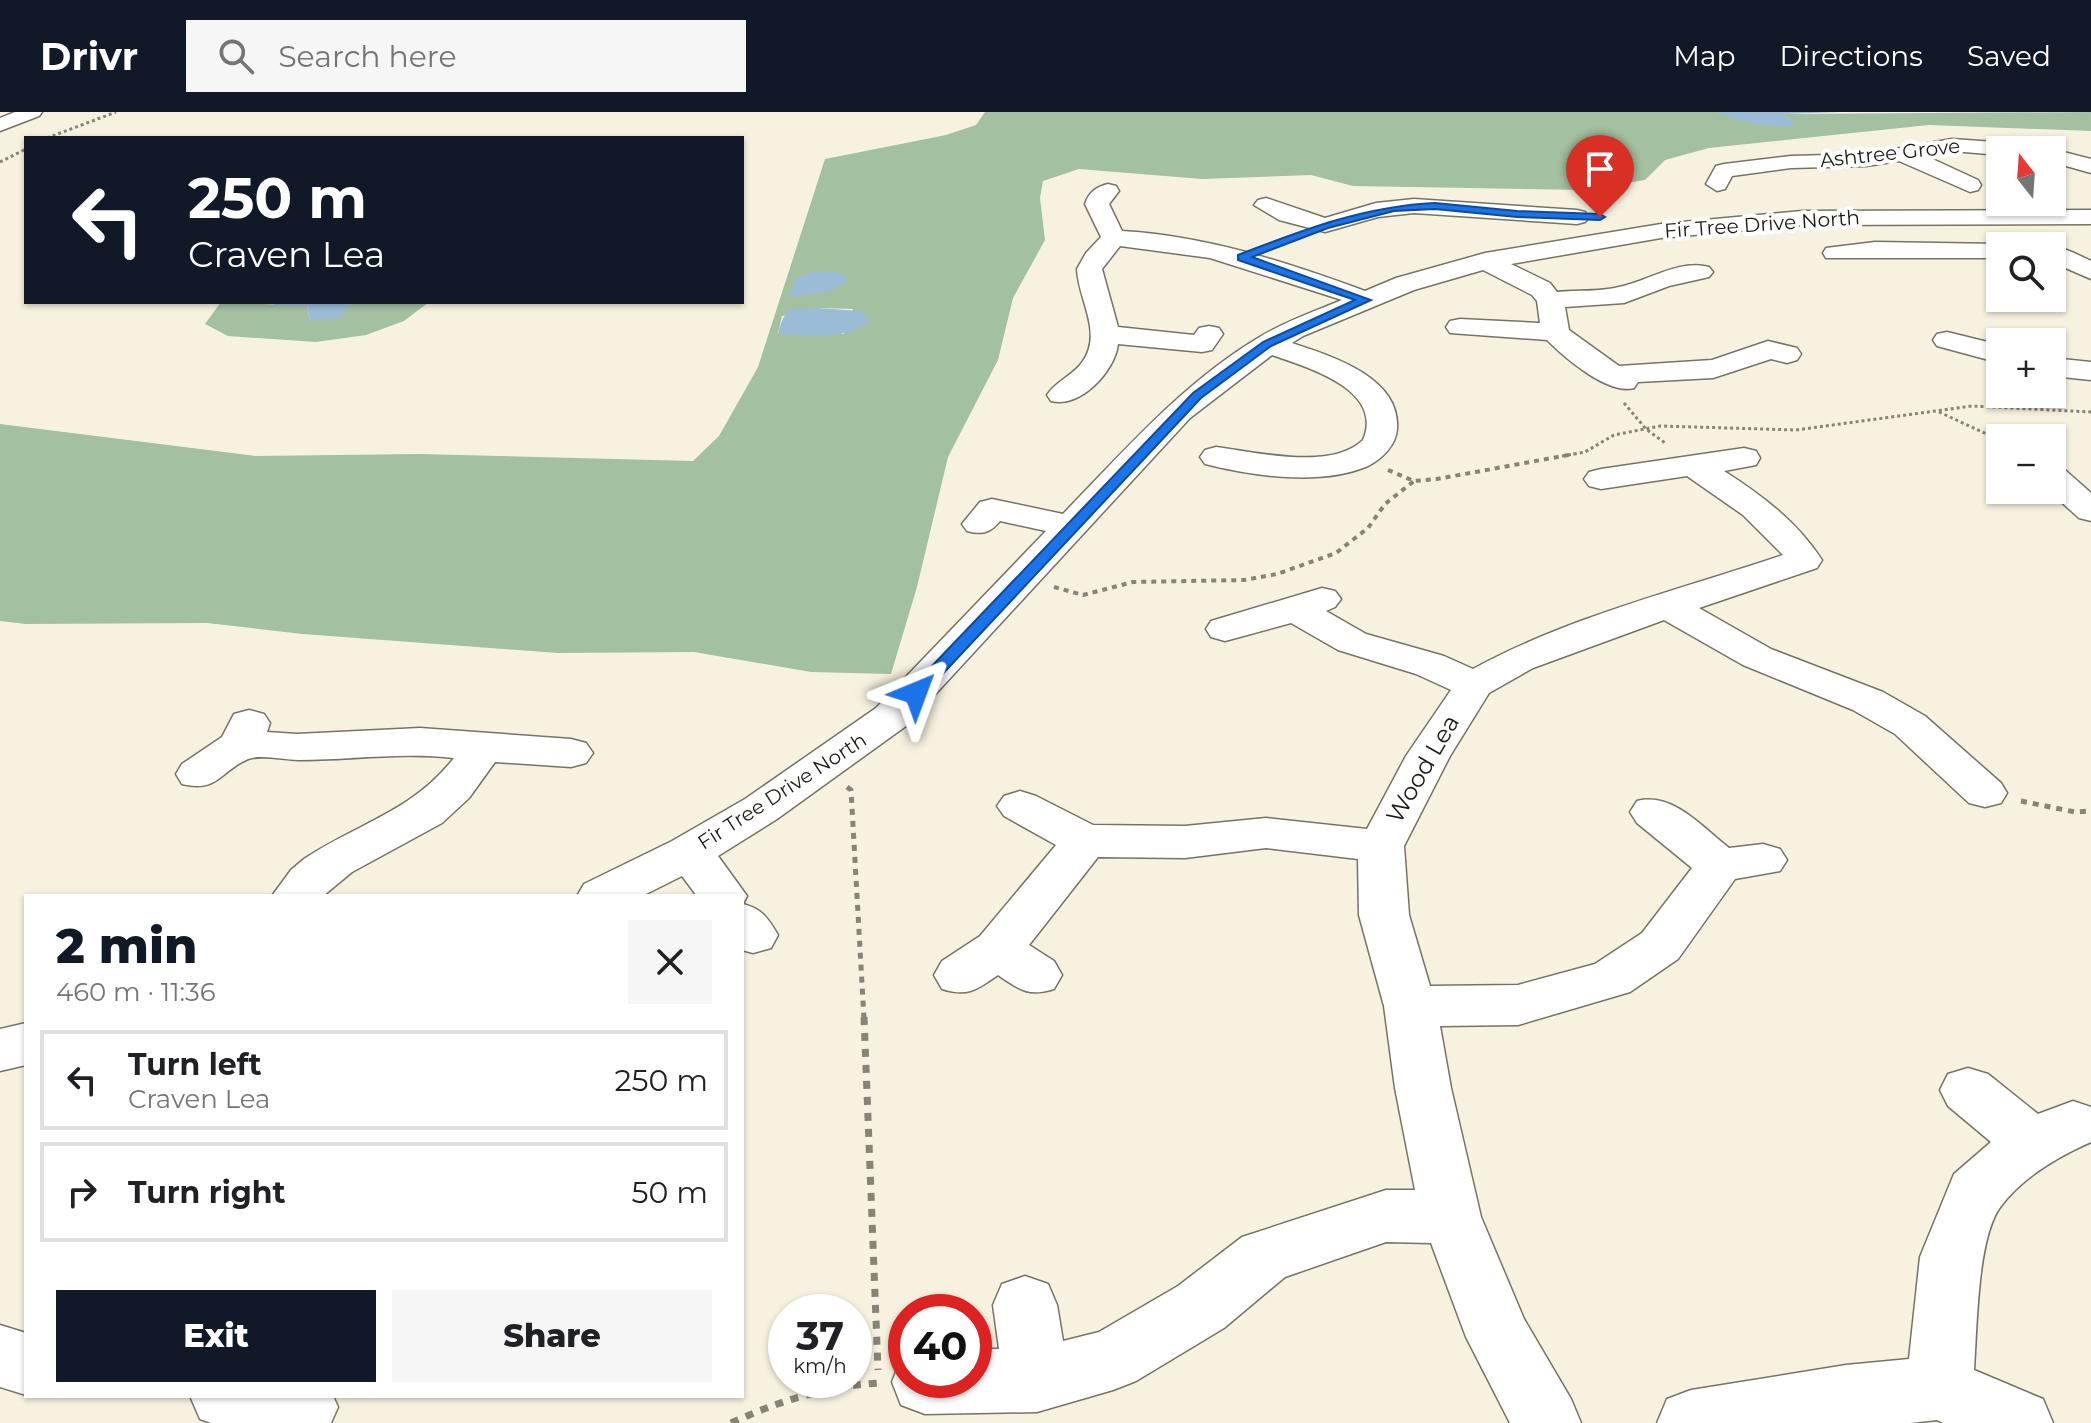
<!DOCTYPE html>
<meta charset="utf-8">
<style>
:root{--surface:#fff;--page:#f6f6f6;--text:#202124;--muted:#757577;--line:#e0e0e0;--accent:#111827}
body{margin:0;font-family:Montserrat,sans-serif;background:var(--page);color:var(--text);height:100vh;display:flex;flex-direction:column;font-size:30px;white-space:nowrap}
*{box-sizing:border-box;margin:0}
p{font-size:26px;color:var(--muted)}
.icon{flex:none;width:44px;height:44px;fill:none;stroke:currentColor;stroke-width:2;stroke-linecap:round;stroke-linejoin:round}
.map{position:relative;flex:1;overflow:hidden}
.side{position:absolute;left:24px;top:782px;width:720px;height:504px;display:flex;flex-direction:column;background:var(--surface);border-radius:0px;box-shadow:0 2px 6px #0004}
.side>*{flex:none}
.top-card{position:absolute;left:24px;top:24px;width:720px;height:168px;border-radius:0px;box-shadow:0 2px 6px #0004;background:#111827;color:#fff;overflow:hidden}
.needle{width:52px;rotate:343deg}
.controls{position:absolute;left:1986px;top:24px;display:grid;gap:16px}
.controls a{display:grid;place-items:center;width:80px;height:80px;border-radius:0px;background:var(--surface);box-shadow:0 2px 6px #0004;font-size:40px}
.speed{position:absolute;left:768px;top:1182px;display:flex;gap:16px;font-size:40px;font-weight:700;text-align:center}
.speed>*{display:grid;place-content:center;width:104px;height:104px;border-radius:50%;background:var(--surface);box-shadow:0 2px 6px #0004;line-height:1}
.speed small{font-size:20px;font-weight:400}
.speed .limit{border:12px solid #d22;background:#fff;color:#111}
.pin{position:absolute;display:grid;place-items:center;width:68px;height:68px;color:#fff;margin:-82px -34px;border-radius:50% 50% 50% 0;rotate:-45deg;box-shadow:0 0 8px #0007}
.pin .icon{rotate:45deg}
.me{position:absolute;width:88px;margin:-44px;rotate:44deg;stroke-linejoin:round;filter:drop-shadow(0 0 6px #0008)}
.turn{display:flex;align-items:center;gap:28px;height:168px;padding:0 32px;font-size:36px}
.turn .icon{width:104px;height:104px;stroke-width:2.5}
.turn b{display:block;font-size:56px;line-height:68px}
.round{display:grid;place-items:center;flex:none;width:84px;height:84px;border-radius:0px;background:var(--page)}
.summary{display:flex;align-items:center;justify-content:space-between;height:136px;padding:0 32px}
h1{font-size:48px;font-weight:800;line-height:60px;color:var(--accent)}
.cta{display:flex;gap:16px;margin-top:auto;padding:16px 32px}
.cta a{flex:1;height:92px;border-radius:0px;background:var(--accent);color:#fff;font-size:32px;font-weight:800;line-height:92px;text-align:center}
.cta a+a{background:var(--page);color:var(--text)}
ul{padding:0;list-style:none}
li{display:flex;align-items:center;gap:24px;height:100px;margin:0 16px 12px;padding:0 16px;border:4px solid var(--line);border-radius:0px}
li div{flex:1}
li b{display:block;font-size:30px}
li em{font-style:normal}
header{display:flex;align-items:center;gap:48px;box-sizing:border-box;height:112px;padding:0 40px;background:var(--accent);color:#fff}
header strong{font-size:38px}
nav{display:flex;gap:44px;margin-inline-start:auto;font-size:28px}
.search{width:560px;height:72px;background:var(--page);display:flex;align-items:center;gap:20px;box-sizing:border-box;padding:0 28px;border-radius:0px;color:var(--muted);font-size:30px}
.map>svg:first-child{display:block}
.forest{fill:#a3c0a1;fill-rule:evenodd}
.water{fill:#9abcd7}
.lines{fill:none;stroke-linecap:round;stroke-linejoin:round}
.minor-casing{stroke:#777363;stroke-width:3}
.path-far3{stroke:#868377;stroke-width:3;stroke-dasharray:3 3;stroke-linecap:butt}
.path-far2{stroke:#868377;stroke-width:4;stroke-dasharray:5 5;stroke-linecap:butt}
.path-far1{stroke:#868377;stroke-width:5;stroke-dasharray:6 6;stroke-linecap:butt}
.path{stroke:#868377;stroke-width:7;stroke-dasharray:8 8;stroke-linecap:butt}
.minor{fill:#fff;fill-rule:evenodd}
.route{fill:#1a73e8;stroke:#114b97;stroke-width:2}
.labels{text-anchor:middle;stroke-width:8;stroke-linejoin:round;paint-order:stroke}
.far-street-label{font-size:20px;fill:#1c1a14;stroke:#fff}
.street-label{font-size:24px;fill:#1c1a14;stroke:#fff}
</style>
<header>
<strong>Drivr</strong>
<div class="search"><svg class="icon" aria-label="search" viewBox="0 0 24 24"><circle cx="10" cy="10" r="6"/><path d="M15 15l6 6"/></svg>Search here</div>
<nav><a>Map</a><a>Directions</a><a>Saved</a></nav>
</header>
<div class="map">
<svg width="2091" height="1311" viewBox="0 0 2091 1311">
<rect width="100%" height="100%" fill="#f7f2e0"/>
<g class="forest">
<path d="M985 0H1717L1757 12 1793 14V11L1784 2 2091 0V19L1929 13 1709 36 1665 48 1645 68 1582 78 1353 74 1311 63 1202 67 1079 57 1043 69 1040 86 1045 128 1013 186 998 248 948 345 917 475 891 562 811 560 694 540 558 541 303 522 207 511 26 512 0 509V312L256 344 419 342 693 349 719 324 758 255 825 47 946 23 976 13ZM817 196 853 197 844 222 778 221 782 204Z"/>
<path d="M221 190 307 194 310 208 356 190H429L404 209 366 223 316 230 228 224 205 212Z"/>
</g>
<g class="water">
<path d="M1717 0H1839L1784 2 1793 10 1794 14C1769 16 1739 10 1717 0Z"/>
<path d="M812 160H834L846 164 848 169 830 179 789 185 796 166Z"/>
<path d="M275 190H356L350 192 340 206 310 208 307 194H273Z"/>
<path d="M817 196 861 199 870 208C846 230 809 223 778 222 785 193 791 197 817 196Z"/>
</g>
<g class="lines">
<defs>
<g id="minor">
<path d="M15 0H42L39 4 0 19V6Z"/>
<path d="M1952 27 2023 32 2034 38H2000V43L1952 39 1926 44 1978 68 1981 73 1978 78 1970 80 1899 49 1866 54 1791 56 1732 64 1725 77 1717 79 1706 72 1716 54 1724 52 1791 44 1866 42Z"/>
<path d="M2052 37 2091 47V61L2052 50V38H2046Z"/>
<path d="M1108 72 1116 74 1119 79 1109 92 1122 119C1207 124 1286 150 1365 179L1396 166 1485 141 1661 112 1802 99 2091 98V112L1802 113 1661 126 1511 152 1550 171 1557 180C1577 178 1600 180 1619 175 1649 169 1678 147 1709 155L1713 160 1709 165 1669 174 1624 191 1565 195 1569 218 1619 254 1712 248 1768 229 1797 236 1801 242 1797 248 1787 251 1771 247 1713 266 1638 270 1634 276C1608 283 1565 246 1547 228L1450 221 1446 215 1450 209 1460 207 1540 211 1537 189 1532 183 1483 158 1414 178 1303 224 1292 231C1331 244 1401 265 1397 317 1396 333 1382 347 1368 354 1321 374 1253 364 1205 352L1200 345 1205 338 1216 335C1256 340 1331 359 1363 328 1385 277 1306 255 1272 243L1190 306 906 614 777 707 718 744 747 784 743 792C762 797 768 806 778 823L771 836 753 841 742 838V784H697L682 764 642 784H577L584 772 672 729 745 687 876 596 1046 419 1000 409C990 421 982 423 967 419L962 412 980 390 992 387 1063 402C1124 339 1183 271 1258 226 1284 210 1313 200 1342 188L1210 146 1120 134 1102 157 1118 215 1194 223 1199 216 1209 214 1219 216 1223 222 1212 238 1202 240 1118 232C1115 259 1080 297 1051 289L1047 283C1056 269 1074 263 1083 249 1103 220 1078 187 1077 157L1086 141 1101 125 1085 92C1089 80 1096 75 1108 72Z"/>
<path d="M1266 86 1325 106 1376 91 1414 87 1577 98 1585 100 1589 105 1585 110 1577 112 1414 101 1378 105 1325 120 1279 108 1254 93 1258 88Z"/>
<path d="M1875 130 2000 132 2009 134H2000V146H1826L1823 141 1826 136Z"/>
<path d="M2050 134C2064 135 2078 143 2091 149V167L2052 150Z"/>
<path d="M1947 220 2000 233V251L1937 234 1933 228 1937 222Z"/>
<path d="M2052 246 2091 250V268L2052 264Z"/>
<path d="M1744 336 1756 339 1760 346 1756 353 1724 359C1763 384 1796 409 1822 448L1817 456 1699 496 1771 537 1883 580 1925 604 2001 671 2007 681 2001 691 1985 695 1969 691 1895 622 1853 598 1743 553 1664 508 1533 556 1489 581 1450 644 1404 734 1409 803 1430 874 1518 873 1595 852 1642 821 1692 756 1637 711 1630 700 1637 689C1673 680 1702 715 1729 736L1763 732 1780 737 1787 748 1780 759 1735 767 1678 847 1630 880 1518 913 1440 914 1451 976 1481 1105 1524 1207 1571 1287 1581 1311H1510L1466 1225 1431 1131 1386 1130 1285 1165 1224 1216 1136 1269 1113 1278 1037 1300 925 1302 901 1293 892 1270 901 1247 906 1246V1268H974V1237H999L993 1193 1002 1172 1025 1164 1048 1172 1057 1193 1063 1229 1099 1220 1178 1174 1242 1125 1386 1078H1415L1395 976 1384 894 1359 803 1358 747 1266 736 1185 746 1098 745 1029 833 1054 849 1062 863 1054 877C1028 885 1020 878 998 863 976 878 968 885 942 877L934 863 942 849 980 824 1056 733 1004 704 997 694 1004 684 1020 679 1036 684 1093 713 1185 714 1266 706 1367 717 1406 644 1451 578 1416 562 1338 538 1291 511 1225 529 1211 525 1206 517 1211 509 1322 476 1335 479 1341 487 1335 495 1326 499 1366 522 1444 544 1473 557C1568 505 1679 478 1783 443L1743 403 1687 364 1601 377 1589 374 1584 367 1589 360 1601 357Z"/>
<path d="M2052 354 2064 357 2091 381V409L2079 406 2048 378H2052Z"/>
<path d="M249 598 264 602 270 611 267 620 297 622 420 616 571 627 586 631 593 641 586 651 571 655 495 650 469 686 442 711 352 760 323 784H272L291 758 304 747C358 711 412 700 454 646 402 640 350 648 298 648 284 648 261 642 248 647 220 659 218 681 182 672L176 662 182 652 222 625 234 602Z"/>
<path d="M26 911V953L0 959V917Z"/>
<path d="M1968 956 1988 962 2038 1002 2073 989 2091 995V1030C2059 1044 2023 1065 2001 1094 1977 1125 1977 1217 1974 1258L2043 1287 2053 1311H1943L1937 1308 1910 1311H1657L1667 1287 1691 1278 1846 1253 1909 1247 1920 1145 1954 1062 1991 1030 1948 994 1940 978 1948 962Z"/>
<path d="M0 1213 26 1221V1283L0 1275Z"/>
<path d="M190 1284H333L338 1295 331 1311H211L200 1307Z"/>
</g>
</defs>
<use href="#minor" class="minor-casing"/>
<g class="path-far3">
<path d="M47 26 116 0"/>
<path d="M0 50 26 37"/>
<path d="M1624 291 1646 317 1665 331"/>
<path d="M1939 300 2000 328"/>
<path d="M1562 344 1585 340 1614 323 1660 314 1796 318 1972 294 2091 300"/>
</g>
<g class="path-far2">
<path d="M1388 358 1414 369 1437 367 1574 342"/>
<path d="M1054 475 1083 483 1133 470 1244 468 1277 462 1336 441 1368 416 1385 392 1414 369"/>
</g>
<g class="path-far1">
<path d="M847 675 851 678 864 907"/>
<path d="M2021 689 2075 700 2091 699"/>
</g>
<g class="path">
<path d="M864 905 878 1258"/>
<path d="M731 1311C779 1289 826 1274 879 1271"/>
</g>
<use href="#minor" class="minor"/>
</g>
<path class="route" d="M1435 91 1517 99 1600 102 1605 105 1600 108 1517 105 1435 97 1394 99 1328 116 1252 145 1371 188 1271 234 1201 286 922 584H910L907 581 910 577 1193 281 1263 230 1355 188 1238 148V143C1303 118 1365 94 1435 91Z"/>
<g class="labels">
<g class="far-street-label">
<text transform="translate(1890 41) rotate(-6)" y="7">Ashtree Grove</text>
<text transform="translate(1762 112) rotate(-4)" y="7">Fir Tree Drive North</text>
<text transform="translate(782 679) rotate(-33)" y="7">Fir Tree Drive North</text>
</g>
<g class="street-label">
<text transform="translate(1423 657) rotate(-60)" y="8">Wood Lea</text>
</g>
</g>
</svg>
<div class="controls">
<a><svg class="needle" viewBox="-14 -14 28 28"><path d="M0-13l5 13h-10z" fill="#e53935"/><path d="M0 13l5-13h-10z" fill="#757577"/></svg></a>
<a><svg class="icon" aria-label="search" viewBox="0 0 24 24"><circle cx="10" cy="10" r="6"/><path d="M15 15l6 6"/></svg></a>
<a>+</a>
<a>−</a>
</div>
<div class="speed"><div>37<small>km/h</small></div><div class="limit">40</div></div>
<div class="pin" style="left:1600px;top:105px;background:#d93025"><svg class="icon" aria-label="arrive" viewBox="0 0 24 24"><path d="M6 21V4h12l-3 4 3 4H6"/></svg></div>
<svg class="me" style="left:916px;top:581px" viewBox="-20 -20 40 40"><path d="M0-17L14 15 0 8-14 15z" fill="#1a73e8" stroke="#fff" stroke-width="4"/></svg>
<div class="top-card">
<div class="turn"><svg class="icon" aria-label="left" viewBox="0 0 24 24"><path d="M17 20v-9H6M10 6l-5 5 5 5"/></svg><div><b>250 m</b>Craven Lea</div></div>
</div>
<section class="side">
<div class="summary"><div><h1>2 min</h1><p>460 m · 11:36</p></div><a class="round"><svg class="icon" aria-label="close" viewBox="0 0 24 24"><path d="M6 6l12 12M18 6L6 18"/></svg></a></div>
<ul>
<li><svg class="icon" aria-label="left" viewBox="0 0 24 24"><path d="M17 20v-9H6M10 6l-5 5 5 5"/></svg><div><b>Turn left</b><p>Craven Lea</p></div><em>250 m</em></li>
<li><svg class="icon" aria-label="right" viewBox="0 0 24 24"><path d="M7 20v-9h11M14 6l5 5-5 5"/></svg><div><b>Turn right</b></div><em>50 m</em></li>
</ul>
<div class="cta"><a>Exit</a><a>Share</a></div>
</section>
</div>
